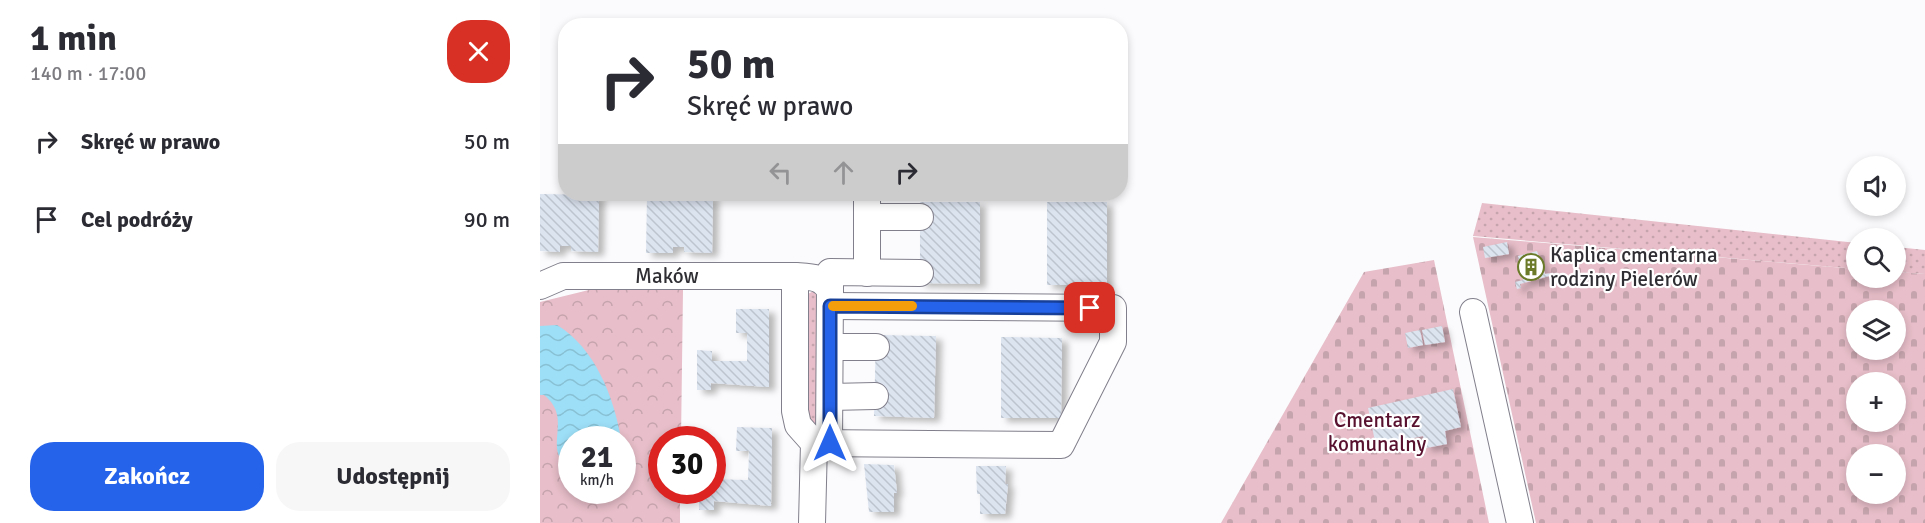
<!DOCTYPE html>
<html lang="pl">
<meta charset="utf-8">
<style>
:root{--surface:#fff;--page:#f7f7f7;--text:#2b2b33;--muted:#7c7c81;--accent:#2563eb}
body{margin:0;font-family:Signika,sans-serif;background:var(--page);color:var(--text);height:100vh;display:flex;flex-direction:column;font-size:22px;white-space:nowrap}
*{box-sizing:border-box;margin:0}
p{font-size:20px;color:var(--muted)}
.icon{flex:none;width:33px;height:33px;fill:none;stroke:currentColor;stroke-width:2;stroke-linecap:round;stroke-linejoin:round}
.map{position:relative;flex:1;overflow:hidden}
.drawer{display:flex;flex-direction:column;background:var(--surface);width:540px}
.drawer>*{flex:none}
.guide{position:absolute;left:18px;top:18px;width:570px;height:183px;border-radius:24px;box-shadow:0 3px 9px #0003;background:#fff;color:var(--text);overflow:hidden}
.fabs{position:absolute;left:1306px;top:156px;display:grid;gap:12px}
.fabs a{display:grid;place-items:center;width:60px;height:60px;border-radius:50%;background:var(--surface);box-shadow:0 3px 9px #0003;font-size:30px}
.speed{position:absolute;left:18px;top:426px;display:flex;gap:12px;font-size:30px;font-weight:700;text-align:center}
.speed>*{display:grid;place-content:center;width:78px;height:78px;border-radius:50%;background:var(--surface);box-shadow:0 3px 9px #0003;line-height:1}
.speed small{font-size:15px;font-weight:400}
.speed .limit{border:9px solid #d22;background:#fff;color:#111}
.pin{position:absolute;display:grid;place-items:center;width:51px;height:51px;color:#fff;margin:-26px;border-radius:12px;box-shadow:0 3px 9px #0006}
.me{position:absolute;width:66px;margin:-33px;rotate:0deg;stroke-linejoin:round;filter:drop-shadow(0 0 4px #0008)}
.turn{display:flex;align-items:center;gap:21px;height:126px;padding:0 30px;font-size:27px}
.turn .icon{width:78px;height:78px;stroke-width:2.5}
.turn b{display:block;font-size:42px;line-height:51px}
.lanes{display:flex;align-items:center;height:57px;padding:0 30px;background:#0003;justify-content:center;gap:30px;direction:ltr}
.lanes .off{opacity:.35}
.round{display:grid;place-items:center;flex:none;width:63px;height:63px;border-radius:24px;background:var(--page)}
.headline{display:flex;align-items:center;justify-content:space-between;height:102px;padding:0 30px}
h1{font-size:36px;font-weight:700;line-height:45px}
.action{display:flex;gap:12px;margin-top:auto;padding:12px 30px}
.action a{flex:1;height:69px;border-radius:24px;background:var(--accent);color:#fff;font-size:24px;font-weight:700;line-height:69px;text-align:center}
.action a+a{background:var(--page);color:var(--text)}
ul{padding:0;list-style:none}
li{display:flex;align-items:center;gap:18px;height:78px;padding:0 30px}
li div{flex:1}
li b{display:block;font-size:22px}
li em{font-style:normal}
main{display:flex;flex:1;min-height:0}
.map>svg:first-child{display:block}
.grass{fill:url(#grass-dots)}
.cemetery{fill:url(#cemetery-stones);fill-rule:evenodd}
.park{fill:url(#park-crowns);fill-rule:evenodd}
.water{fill:url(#water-waves)}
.building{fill:url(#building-back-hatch);filter:url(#shadow)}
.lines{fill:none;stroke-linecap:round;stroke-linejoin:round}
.minor-casing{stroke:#817f8b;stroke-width:28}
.minor{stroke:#fff;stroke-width:26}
.route-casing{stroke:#184099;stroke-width:15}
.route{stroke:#2563eb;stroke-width:10}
.slow{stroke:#f59e0b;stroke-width:10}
.labels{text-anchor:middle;stroke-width:4.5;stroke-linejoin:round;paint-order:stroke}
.poi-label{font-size:21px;fill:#2f2e33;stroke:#fff;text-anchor:start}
.street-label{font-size:21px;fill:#2f2e33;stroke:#fff}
.park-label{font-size:21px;fill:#58122f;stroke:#fff}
</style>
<main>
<section class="drawer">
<div class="headline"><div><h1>1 min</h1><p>140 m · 17:00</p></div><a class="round" style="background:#d93025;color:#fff"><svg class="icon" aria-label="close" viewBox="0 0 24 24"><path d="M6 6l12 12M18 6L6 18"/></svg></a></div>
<ul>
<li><svg class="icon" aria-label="right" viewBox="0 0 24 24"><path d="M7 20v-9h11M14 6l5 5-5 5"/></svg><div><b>Skręć w prawo</b></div><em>50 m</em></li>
<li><svg class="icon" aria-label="arrive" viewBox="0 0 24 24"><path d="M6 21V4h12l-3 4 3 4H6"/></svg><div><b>Cel podróży</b></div><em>90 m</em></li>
</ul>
<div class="action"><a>Zakończ</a><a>Udostępnij</a></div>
</section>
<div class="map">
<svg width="1385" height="523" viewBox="0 0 1385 523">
<defs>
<pattern id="grass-dots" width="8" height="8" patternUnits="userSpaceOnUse" patternTransform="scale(1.5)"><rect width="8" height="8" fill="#e7bec9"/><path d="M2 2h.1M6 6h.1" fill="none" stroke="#c6a4ad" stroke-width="1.8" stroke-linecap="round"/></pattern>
<pattern id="cemetery-stones" width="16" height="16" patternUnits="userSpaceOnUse" patternTransform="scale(1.5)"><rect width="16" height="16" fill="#e7bec9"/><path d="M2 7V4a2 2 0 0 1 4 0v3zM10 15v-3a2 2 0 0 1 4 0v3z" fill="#c6a4ad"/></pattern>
<pattern id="park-crowns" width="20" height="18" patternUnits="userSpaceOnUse" patternTransform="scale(1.5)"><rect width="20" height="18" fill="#e7bec9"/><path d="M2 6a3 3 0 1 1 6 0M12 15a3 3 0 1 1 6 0" fill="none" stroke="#c6a4ad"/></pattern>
<pattern id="water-waves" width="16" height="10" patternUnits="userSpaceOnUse" patternTransform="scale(1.5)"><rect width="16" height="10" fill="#9ddff7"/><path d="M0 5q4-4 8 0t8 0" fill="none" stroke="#88c0d4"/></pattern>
<pattern id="building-back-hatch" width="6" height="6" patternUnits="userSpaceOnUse" patternTransform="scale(1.5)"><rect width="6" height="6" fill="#dce4f0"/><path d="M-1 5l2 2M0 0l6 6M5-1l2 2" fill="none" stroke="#bdc4ce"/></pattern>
<filter id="shadow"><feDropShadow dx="6" dy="4" stdDeviation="3" flood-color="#0004"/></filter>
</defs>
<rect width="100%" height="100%" fill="#fbfbfd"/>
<g class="grass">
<path d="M942 203 1317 243V269L933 236Z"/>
<path d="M1356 247 1385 250V274L1356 272Z"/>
<path d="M275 290 279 291 278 428 274 427 266 414 268 294Z"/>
</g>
<g class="cemetery">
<path d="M933 237 1317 269V278H1356V272L1385 274V523H996ZM1317 310H1356V350H1317ZM1317 382H1356V422H1317ZM1317 454H1356V494H1317Z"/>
<path d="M894 260 949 523H681L824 272Z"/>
</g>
<path class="park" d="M61 287 143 290 141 439 122 440V490L140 491V523H0V302ZM32 440H82V490H32Z"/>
<path class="water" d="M17 325C55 348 74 397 81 439L32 440 31 470C0 448 35 420 4 395H0V326Z"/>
<g class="building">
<path d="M0 194 59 195 58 252 31 251V246H20V252L0 251Z"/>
<path d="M107 195 173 196 172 253 144 252V247H133V253H106Z"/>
<path d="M380 202H440V284L380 283Z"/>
<rect x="507" y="202" width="60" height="83"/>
<path d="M967 242 969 254 945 258 943 247Z"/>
<path d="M997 251 1005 274 1012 273 1013 280 1010 281 1009 276 980 284 981 288 977 289 975 282 983 280 978 256Z"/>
<path d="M196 309H229V387L171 383V390H157V350L172 351V361H207V333H196Z"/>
<path d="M902 326 905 342 885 345 882 330Z"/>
<path d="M880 330 883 345 868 348 865 333Z"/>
<path d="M336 335 396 336 394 418 334 416Z"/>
<path d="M461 337 522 338 521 418H461Z"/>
<path d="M913 389 921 427 905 431 907 444 886 448 883 436 836 446 828 408Z"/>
<path d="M197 427 232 428 231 506 174 501V510H159V490H172V479L208 480 209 451H196Z"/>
<path d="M324 464 354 465 357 493H354V512H329Z"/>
<path d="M436 466H466L465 484H468L465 514H440V494H437Z"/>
</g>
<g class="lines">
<defs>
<g id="minor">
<path d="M327 217H380"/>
<path d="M327 273V194"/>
<path d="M255 276V411L258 425 274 443 272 523"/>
<path id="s1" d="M0 286 23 276H255C271 277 281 276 290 290L289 443"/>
<path d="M290 290V272L380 273"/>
<path d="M933 312 980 523"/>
<path d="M290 347H336"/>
<path d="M290 397 335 396"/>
<path d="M274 443 521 445 573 342V308L290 306"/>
</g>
</defs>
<use href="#minor" class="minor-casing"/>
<use href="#minor" class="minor"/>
</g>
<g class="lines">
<defs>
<path id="route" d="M290 443V306L550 308"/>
</defs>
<use href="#route" class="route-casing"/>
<use href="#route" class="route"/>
<path class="slow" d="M293 306H372"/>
</g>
<defs>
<symbol id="building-ring" viewBox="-11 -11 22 22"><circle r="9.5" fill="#fff" stroke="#6a7a28" stroke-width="1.5"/><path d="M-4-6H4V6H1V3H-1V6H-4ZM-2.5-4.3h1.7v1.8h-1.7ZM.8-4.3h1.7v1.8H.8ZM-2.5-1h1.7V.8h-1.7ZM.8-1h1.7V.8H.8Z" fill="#6a7a28"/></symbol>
</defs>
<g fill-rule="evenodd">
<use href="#building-ring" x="976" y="252" width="30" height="30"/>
</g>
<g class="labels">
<g class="poi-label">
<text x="1010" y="262">Kaplica cmentarna<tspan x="1010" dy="24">rodziny Pielerów</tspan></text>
</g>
<g class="street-label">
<text dy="7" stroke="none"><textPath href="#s1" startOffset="129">Maków</textPath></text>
</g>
<g class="park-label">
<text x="837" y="427">Cmentarz<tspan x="837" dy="24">komunalny</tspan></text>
</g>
</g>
</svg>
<div class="fabs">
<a><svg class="icon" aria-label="sound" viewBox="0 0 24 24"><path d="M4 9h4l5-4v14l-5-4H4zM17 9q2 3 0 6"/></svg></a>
<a><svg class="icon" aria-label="search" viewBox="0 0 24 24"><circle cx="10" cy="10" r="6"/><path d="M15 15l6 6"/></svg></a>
<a><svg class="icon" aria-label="layers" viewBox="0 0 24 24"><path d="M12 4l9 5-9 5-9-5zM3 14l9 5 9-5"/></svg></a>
<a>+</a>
<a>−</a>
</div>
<div class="speed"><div>21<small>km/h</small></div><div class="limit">30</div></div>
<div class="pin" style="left:550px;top:308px;background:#d93025"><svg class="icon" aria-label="arrive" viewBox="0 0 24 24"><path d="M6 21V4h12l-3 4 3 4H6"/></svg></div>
<svg class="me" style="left:290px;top:443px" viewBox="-20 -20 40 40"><path d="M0-17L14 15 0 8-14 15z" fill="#2563eb" stroke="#fff" stroke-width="4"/></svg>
<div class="guide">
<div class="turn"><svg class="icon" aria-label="right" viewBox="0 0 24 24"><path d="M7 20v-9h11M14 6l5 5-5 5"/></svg><div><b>50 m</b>Skręć w prawo</div></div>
<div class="lanes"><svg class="icon off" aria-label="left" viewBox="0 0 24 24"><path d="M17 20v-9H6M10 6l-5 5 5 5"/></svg><svg class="icon off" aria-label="ahead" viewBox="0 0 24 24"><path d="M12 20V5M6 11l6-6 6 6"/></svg><svg class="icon" aria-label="right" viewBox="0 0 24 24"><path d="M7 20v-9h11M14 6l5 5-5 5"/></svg></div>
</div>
</div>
</main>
